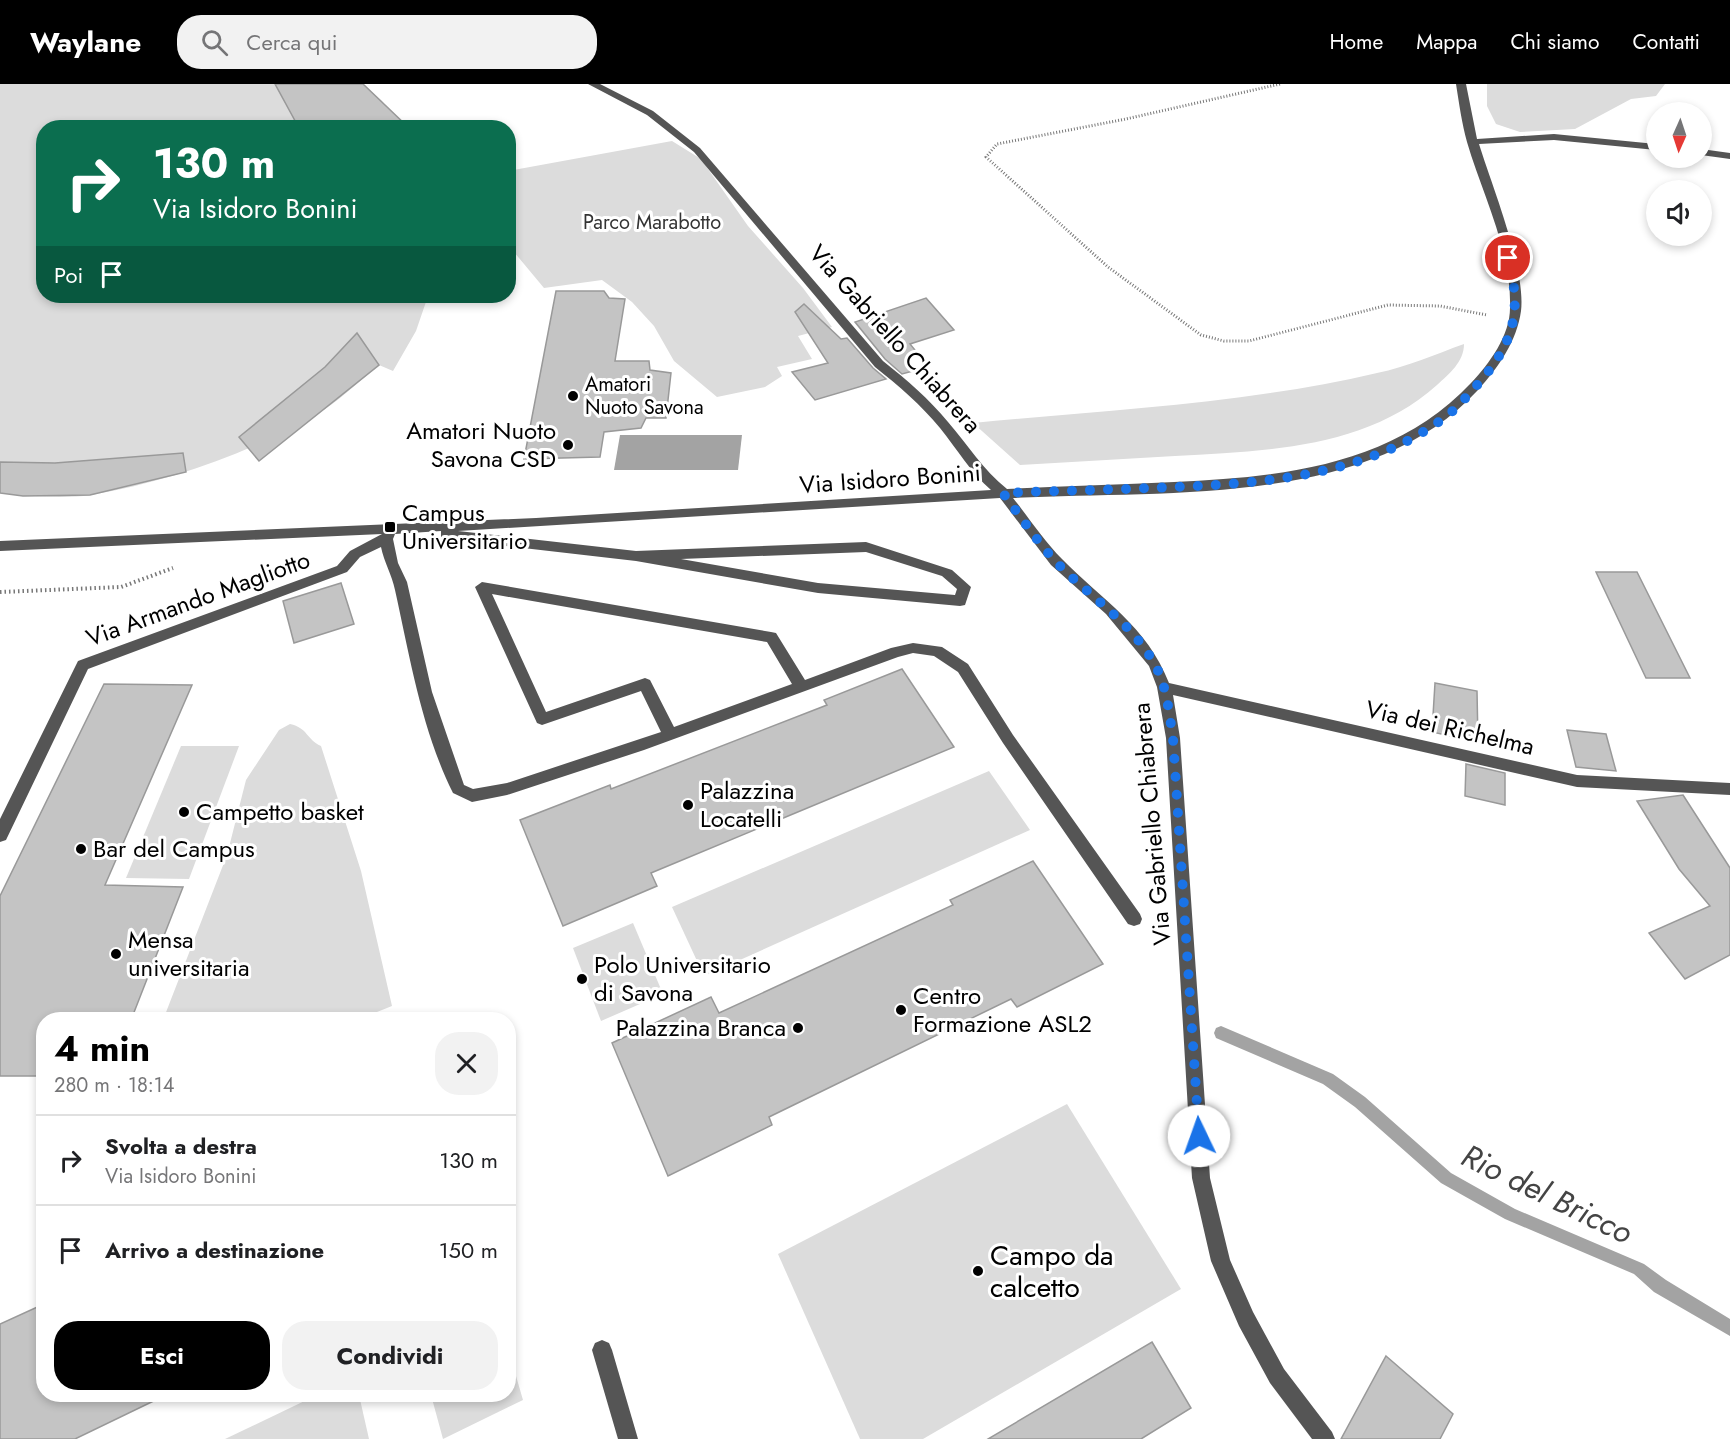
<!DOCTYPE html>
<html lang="it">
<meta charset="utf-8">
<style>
:root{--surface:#fff;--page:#f2f2f2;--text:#202124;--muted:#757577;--line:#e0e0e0;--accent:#000}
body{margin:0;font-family:Jost,sans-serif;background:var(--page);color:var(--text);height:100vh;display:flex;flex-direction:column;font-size:22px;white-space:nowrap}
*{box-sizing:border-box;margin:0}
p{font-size:20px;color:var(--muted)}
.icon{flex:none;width:33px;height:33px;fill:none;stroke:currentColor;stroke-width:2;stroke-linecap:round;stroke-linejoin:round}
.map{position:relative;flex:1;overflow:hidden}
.details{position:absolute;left:36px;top:928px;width:480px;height:390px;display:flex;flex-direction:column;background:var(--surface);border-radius:24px;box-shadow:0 3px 9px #0003}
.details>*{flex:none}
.banner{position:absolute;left:36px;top:36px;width:480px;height:183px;border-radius:24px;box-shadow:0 3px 9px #0003;background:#0b6e4f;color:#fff;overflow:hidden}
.needle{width:39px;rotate:183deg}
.tools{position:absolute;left:1646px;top:18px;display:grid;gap:12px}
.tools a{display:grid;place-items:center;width:66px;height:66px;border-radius:50%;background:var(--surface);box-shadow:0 3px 9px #0003;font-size:30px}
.pin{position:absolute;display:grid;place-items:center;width:51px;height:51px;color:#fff;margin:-26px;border:3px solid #fff;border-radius:50%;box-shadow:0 2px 6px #0007}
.me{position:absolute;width:66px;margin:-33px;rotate:357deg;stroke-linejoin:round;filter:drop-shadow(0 0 4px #0008)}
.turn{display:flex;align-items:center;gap:21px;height:126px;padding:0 18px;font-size:27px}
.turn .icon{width:78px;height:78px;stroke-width:2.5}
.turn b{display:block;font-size:42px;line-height:51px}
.then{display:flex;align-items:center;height:57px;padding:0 18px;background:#0003;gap:12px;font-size:22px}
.round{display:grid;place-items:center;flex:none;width:63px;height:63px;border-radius:24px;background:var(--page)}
.summary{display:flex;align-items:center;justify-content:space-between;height:102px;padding:0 18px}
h1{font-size:36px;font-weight:700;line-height:45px;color:var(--accent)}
.cta{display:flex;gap:12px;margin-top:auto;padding:12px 18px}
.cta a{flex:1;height:69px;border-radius:24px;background:var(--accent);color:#fff;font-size:24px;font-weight:700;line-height:69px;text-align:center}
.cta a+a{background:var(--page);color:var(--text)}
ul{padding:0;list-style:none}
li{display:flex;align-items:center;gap:18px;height:90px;padding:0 18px;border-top:2px solid var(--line)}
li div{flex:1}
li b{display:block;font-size:22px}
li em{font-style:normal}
header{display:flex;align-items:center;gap:36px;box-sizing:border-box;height:84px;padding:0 30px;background:var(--accent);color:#fff}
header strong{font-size:28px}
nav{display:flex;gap:33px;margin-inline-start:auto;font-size:21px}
.search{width:420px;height:54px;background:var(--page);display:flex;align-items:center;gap:15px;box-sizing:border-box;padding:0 21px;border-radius:24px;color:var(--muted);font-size:22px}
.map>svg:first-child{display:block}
.green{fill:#dcdcdc}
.water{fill:#a3a3a3}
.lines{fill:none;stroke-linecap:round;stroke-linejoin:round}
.stream{fill:#a3a3a3;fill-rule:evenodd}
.building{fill:#c4c4c4;stroke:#999;stroke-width:1.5}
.path-far1{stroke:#777;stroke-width:3;stroke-dasharray:1 2;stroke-linecap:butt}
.path{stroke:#777;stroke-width:4;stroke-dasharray:1.5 3;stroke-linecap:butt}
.minor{fill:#555;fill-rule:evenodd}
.route{stroke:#1a73e8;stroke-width:10;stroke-dasharray:0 18}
.poi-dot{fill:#000;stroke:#fff;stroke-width:2}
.labels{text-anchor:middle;stroke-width:6;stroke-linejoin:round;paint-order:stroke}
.far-park-label{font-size:20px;fill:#333;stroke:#fff}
.far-poi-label{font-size:20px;fill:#000;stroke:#fff;text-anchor:start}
.street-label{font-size:24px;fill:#000;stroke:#fff}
.poi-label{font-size:24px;fill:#000;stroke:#fff;text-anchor:start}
.near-poi-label{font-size:28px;fill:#000;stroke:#fff;text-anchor:start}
.near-water-label{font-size:32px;font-style:italic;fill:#444;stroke:#fff}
</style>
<header>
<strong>Waylane</strong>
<div class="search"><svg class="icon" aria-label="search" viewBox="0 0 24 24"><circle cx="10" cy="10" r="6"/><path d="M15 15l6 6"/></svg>Cerca qui</div>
<nav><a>Home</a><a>Mappa</a><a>Chi siamo</a><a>Contatti</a></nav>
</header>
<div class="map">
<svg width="1730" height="1355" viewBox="0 0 1730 1355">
<rect width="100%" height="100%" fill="#fff"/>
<g class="green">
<path d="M0 0H363L382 17 402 43 44 44V212H428L416 247 393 287 379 281C358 298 337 319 314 332 247 370 168 398 91 411 63 415 29 412 0 409Z"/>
<path d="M1487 0H1665L1656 12 1631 15 1575 45 1520 48 1496 40 1487 22Z"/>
<path d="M672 57 701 75 748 142 803 204 832 243 798 252 812 275 777 283 782 292 765 303 717 313 674 277 654 242 632 218 602 196 544 204 509 162 508 87Z"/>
<path d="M1464 260C1464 278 1449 290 1437 301 1366 365 1265 367 1175 372 1123 375 1072 378 1020 381L973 339C1107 326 1245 320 1377 289 1407 283 1436 270 1464 260Z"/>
<path d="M290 640C308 644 306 655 321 662L361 787 392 922 357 936H163L227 771 246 696 279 646Z"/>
<path d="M181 662H239L189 795 126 794Z"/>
<path d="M989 687 1030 746 704 892 672 823Z"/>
<path d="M633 839 663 910 601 937 573 864Z"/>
<path d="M1067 1020 1181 1205 923 1355H860L778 1170Z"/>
<path d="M509 1268 523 1316 443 1355 431 1311H508Z"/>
<path d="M317 1311H359L369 1355H225Z"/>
</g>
<path class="water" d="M620 351H742L738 386H614Z"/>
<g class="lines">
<path class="stream" d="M1221 942 1333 990 1365 1013 1451 1089 1515 1125 1644 1180 1666 1196 1730 1235V1252L1654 1208 1634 1190 1505 1135 1441 1099 1355 1023 1323 1000 1216 954 1214 949 1216 944Z"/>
</g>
<g class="building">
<path d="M275 0H363L409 44H299Z"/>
<path d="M556 207H604L609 214 625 215 615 277H649L650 286 671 289 666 334H646L641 344 604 348 600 373 524 375Z"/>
<path d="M926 214 954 246 910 260 919 271 910 273 913 287 902 290 885 275 855 238Z"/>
<path d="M804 220 841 255 847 254 873 284 886 295 815 316 792 288 828 279 795 228Z"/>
<path d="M357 249 379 281 259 377 239 353 325 283Z"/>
<path d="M183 369 186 388 90 411 23 412 0 409V378L55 379Z"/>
<path d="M1596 488H1637L1690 594H1646Z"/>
<path d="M341 499 354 540 294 559 283 517Z"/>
<path d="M902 585 954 663 651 789 657 802 563 842 520 736 610 701 611 705 827 621 824 616Z"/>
<path d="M1435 599 1477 607 1478 658 1432 648Z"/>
<path d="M104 600 192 601 105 801 183 803 131 936H44V992H0V812Z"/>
<path d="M1567 646 1606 650 1616 687 1576 683Z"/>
<path d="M1466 680 1505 689V721L1465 712Z"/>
<path d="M1683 711 1730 784V871L1685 895 1649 849 1710 822 1679 785 1637 717Z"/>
<path d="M1033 777 1103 880 1017 923 1011 915 769 1033 772 1041 668 1092 612 959 711 913 719 929 953 821 950 816Z"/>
<path d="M44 1220V1311H166L75 1355H0V1240Z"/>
<path d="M1152 1258 1191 1324 1141 1355H988Z"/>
<path d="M1386 1272 1453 1330 1440 1355H1341Z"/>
</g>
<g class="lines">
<path class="path-far1" d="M1280 0 1126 35 997 60 986 73 1108 183 1201 251 1224 257H1249L1388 221 1440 222 1487 231"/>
<path class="path" d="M0 508 121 503 173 484"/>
<g class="minor">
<path d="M588 0H600L653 27 700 64 883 277C907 296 929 315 948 338 968 361 983 386 1007 405 1062 402 1119 401 1174 398 1282 393 1393 382 1471 299 1490 279 1510 251 1510 224 1512 166 1482 110 1467 58 1462 40 1459 19 1456 0H1466L1477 55 1554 50 1656 60V66L1554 56 1479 60C1492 102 1526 185 1521 227 1517 257 1498 284 1478 306 1369 425 1162 406 1013 414 1029 434 1044 457 1062 475 1102 516 1147 542 1169 599L1577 691 1730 699V711L1577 703 1173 611 1180 654 1210 1094 1230 1176 1253 1228 1284 1285 1332 1348 1335 1355H1312L1270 1299 1239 1242 1211 1177 1192 1094 1166 654 1157 603 1149 582 1106 530 1051 481 1000 414 458 447 636 467 866 458 952 486 971 503 965 521 960 522 818 509 636 477 446 455 441 453V447L395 450 393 455 398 479 407 498 432 608 464 701 473 705 507 699 661 648 641 607 542 641 537 639 475 503 482 498 771 548 776 549 805 596 891 564 913 559 942 563 968 580 1013 651 1140 830 1142 835 1140 840 1134 842 1128 840 1003 659 958 588 934 572 913 569 898 573 644 666 507 711 472 718 453 709C422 647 410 574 395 506 392 491 384 478 381 463L360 473 347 488 88 585 6 756 0 758V735L78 577 337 482 350 467 382 450 0 467V457L536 434 991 406C971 389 957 365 940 344 921 321 899 302 875 283L694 68 647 31ZM866 468 942 492 957 505 955 511 818 499 681 475ZM492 510 767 558 792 600 674 643 650 596 645 594 546 628Z"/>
<path d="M1701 65 1730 69V75L1701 71Z"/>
<path d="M602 1256 609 1259 612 1266 638 1355H618L592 1266 595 1259Z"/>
</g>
</g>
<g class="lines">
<path class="route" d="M1199 1052 1173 654C1169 630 1167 601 1154 579 1130 537 1089 512 1056 478 1037 457 1020 432 1003 409 1053 407 1103 406 1152 404 1250 400 1357 396 1440 337 1455 327 1467 312 1479 299 1515 257 1522 227 1508 174"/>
</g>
<g class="poi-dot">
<circle cx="573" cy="312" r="6"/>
<circle cx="568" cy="361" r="6"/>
<rect x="384" y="437" width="12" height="12" rx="3"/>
<circle cx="688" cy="721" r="6"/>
<circle cx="184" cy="728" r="6"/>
<circle cx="81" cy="765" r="6"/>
<circle cx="116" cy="870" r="6"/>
<circle cx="582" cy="895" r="6"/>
<circle cx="901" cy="926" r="6"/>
<circle cx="798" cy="944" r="6"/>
<circle cx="978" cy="1187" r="6"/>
</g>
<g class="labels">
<g class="far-park-label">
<text x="652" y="145">Parco Marabotto</text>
</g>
<g class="far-poi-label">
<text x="585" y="307">Amatori<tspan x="585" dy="23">Nuoto Savona</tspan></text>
</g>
<g class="street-label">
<text transform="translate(895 255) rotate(48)" y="8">Via Gabriello Chiabrera</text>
<text transform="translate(890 395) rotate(-4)" y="8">Via Isidoro Bonini</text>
<text transform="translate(198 515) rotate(-20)" y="8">Via Armando Magliotto</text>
<text transform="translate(1450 644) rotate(13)" y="8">Via dei Richelma</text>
<text transform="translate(1152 740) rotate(-95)" y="8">Via Gabriello Chiabrera</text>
</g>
<g class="poi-label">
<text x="556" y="355" text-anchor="end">Amatori Nuoto<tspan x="556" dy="28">Savona CSD</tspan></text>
<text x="402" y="437">Campus<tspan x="402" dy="28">Universitario</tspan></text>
<text x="700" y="715">Palazzina<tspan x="700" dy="28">Locatelli</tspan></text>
<text x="196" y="736">Campetto basket</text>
<text x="93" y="773">Bar del Campus</text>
<text x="128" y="864">Mensa<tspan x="128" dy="28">universitaria</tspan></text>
<text x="594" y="889">Polo Universitario<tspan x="594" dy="28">di Savona</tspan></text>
<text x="913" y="920">Centro<tspan x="913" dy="28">Formazione ASL2</tspan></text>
<text x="786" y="952" text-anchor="end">Palazzina Branca</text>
</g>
<g class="near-poi-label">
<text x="990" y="1181">Campo da<tspan x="990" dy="32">calcetto</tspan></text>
</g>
<g class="near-water-label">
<text transform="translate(1547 1110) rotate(26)" y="11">Rio del Bricco</text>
</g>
</g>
</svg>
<div class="tools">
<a><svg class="needle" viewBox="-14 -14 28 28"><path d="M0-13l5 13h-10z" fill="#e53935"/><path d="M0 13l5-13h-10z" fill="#757577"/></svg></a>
<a><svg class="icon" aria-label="sound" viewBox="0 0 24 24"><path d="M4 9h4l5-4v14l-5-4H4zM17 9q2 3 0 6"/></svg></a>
</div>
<div class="pin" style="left:1508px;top:174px;background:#d93025"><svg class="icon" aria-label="arrive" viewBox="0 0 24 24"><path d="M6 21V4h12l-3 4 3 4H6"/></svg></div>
<svg class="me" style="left:1199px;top:1052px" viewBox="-20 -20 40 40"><circle r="19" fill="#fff"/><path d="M0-13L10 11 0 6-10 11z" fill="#1a73e8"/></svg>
<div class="banner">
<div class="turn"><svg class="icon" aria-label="right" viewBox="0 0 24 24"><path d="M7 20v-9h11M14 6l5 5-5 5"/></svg><div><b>130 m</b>Via Isidoro Bonini</div></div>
<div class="then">Poi<svg class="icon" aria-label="arrive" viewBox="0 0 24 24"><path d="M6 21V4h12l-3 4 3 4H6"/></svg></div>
</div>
<section class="details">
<div class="summary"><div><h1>4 min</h1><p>280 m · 18:14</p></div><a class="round"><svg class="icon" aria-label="close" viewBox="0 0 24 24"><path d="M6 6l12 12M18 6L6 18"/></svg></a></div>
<ul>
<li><svg class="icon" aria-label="right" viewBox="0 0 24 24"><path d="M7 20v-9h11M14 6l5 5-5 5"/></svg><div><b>Svolta a destra</b><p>Via Isidoro Bonini</p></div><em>130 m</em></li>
<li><svg class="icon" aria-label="arrive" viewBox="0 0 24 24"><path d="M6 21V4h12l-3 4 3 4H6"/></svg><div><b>Arrivo a destinazione</b></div><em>150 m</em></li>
</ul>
<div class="cta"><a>Esci</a><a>Condividi</a></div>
</section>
</div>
